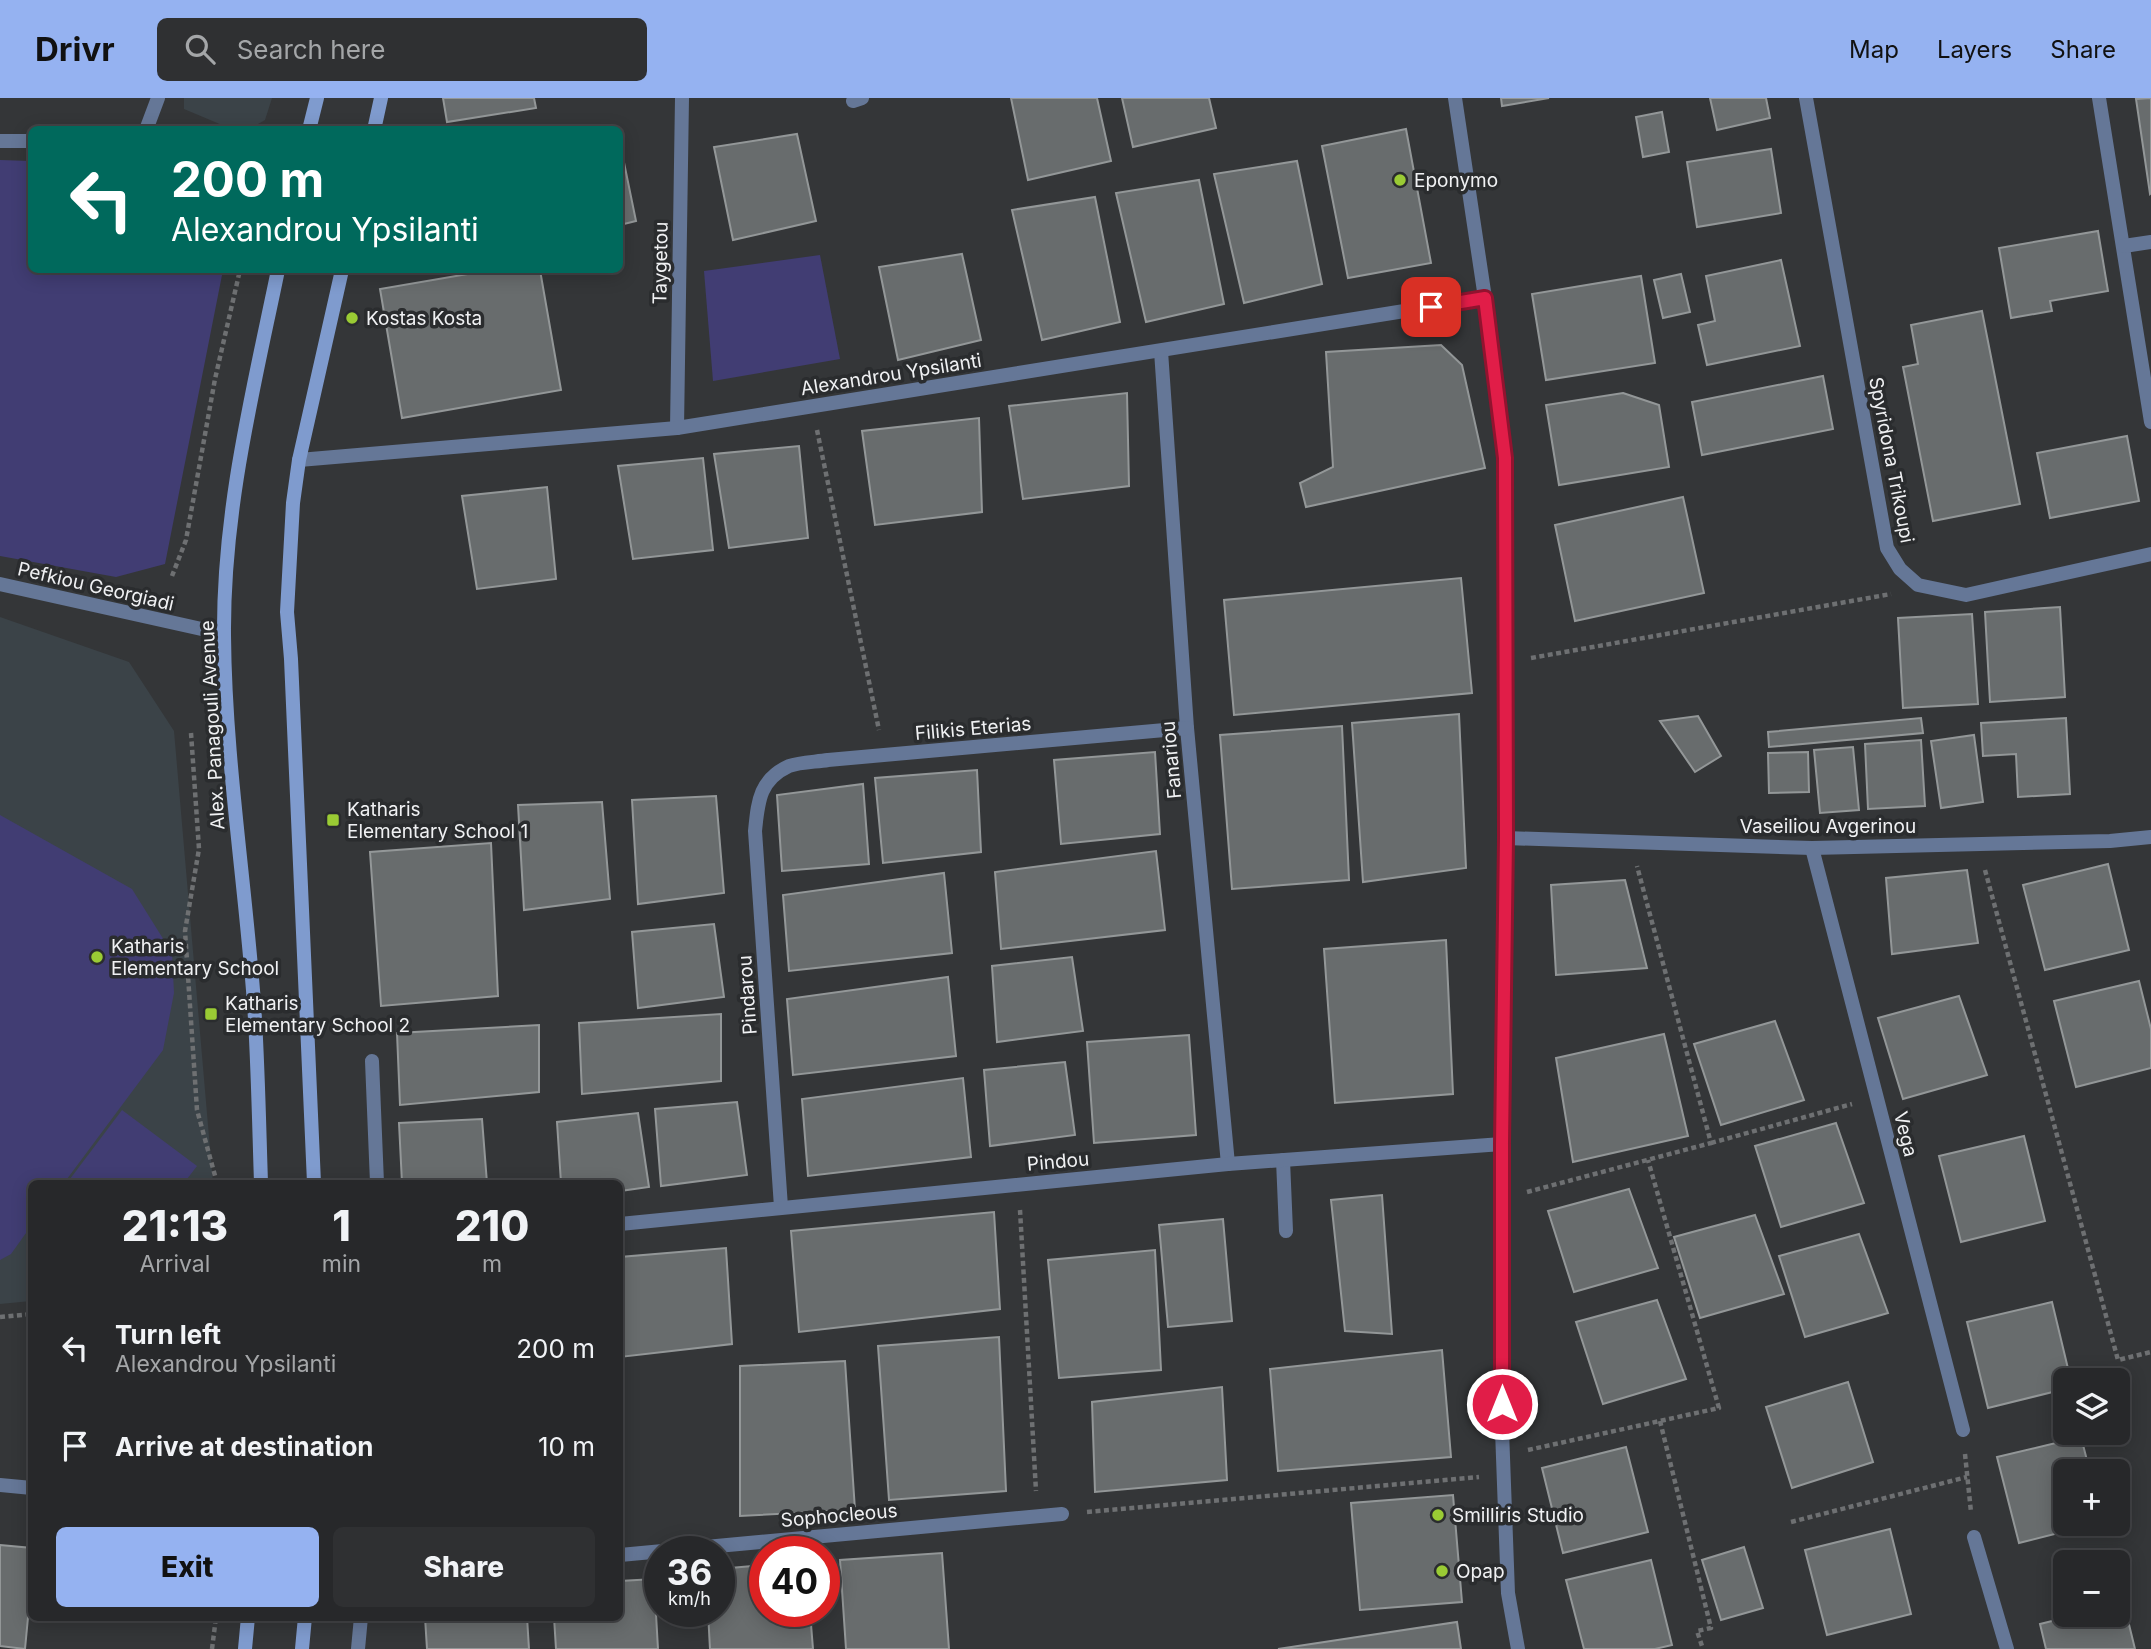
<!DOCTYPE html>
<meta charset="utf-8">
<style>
:root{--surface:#27282a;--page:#2f3032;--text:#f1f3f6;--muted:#a4a6a8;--line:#434447;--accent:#95b2f1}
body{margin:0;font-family:Inter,sans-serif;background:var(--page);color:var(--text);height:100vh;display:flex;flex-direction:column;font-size:26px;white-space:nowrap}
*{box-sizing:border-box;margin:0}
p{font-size:23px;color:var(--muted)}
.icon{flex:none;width:38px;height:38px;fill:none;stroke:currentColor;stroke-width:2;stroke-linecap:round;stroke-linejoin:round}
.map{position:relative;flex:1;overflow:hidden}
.details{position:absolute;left:28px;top:1082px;width:595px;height:441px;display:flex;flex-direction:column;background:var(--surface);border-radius:10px;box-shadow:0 4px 18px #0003,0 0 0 2px var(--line)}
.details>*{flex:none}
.hud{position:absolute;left:28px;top:28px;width:595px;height:147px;border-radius:10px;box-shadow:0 4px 18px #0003,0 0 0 2px var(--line);background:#00695c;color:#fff;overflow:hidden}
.tools{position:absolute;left:2053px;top:1270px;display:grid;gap:14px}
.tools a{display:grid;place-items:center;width:77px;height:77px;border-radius:10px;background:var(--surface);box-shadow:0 4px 18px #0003,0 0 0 2px var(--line);font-size:35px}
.speed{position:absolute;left:644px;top:1438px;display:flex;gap:14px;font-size:35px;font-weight:700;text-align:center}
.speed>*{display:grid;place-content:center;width:91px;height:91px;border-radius:50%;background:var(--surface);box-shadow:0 4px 18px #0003,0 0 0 2px var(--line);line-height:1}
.speed small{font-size:18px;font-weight:400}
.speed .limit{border:10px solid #d22;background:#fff;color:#111}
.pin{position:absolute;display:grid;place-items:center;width:60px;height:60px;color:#fff;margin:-30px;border-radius:14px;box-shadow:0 4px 10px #0006}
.me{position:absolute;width:77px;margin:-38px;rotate:0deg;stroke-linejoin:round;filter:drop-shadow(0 0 5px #0008)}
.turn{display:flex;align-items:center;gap:24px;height:147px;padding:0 28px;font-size:32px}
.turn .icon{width:91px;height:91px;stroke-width:2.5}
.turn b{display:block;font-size:49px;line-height:60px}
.eta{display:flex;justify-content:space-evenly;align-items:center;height:119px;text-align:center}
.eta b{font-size:42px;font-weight:800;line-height:49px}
.cta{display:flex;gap:14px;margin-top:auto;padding:14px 28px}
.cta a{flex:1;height:80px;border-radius:10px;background:var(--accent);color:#111;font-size:28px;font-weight:800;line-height:80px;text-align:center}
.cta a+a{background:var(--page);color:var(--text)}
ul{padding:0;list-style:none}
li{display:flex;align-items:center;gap:21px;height:98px;padding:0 28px}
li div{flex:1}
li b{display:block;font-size:26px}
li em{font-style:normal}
header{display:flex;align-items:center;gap:42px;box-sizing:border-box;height:98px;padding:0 35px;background:var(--accent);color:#111}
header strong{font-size:33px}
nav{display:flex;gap:38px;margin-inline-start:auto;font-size:24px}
.search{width:490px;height:63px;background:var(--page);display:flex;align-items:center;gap:18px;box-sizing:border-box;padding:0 24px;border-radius:10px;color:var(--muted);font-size:26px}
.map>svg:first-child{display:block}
.built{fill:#3b4348}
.green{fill:#413d73}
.building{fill:#686c6d;stroke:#939798;stroke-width:2}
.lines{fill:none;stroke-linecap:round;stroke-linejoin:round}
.path{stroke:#6e7072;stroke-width:4.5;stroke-dasharray:5 3.5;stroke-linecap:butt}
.service{stroke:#657797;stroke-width:14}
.minor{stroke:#657797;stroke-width:14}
.tertiary{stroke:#657797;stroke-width:14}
.secondary{stroke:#7f9bce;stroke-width:14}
.route-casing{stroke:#92132f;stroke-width:18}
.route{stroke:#e11d48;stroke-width:12}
.poi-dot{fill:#9acb34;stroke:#2a2c2e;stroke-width:2.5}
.labels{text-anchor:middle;stroke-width:7;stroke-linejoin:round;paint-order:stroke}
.poi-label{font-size:19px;fill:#f0f1f3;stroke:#2a2c2e;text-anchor:start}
.street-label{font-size:19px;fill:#f0f1f3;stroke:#2a2c2e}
</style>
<header>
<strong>Drivr</strong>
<div class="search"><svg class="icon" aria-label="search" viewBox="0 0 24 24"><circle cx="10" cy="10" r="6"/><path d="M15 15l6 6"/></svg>Search here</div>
<nav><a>Map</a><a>Layers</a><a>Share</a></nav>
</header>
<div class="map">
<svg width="2151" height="1551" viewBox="0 0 2151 1551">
<rect width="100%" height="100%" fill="#343638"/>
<g class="built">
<path d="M184 0H272L265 22 249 31 234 32 184 11Z"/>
<path d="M0 519 129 564 174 633 213 1085H32L31 1203 0 1206Z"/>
</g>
<g class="green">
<path d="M0 62 31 63 32 172H223L165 466 116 479 0 458Z"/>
<path d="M820 157 840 261 713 283 704 173Z"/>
<path d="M0 717 132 791 172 855 174 895 163 952 64 1085H32L31 1128 11 1156 0 1162Z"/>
<path d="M122 1012 197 1068 184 1085H67Z"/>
</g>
<g class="building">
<path d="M443 0H534L536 10 447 24Z"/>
<path d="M1011 0H1097L1111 63 1028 82Z"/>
<path d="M1122 0H1209L1216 30 1133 49Z"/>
<path d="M1501 0H1549L1502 8Z"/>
<path d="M1710 0H1766L1770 20 1717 32Z"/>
<path d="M2151 0V95L2150 96 2136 1Z"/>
<path d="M1662 14 1669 54 1643 59 1636 19Z"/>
<path d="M1406 31 1431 165 1348 180 1322 48Z"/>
<path d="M797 36 816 123 733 142 714 49Z"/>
<path d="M620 45 636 123 620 127Z"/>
<path d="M1771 51 1781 115 1697 129 1687 64Z"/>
<path d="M1297 63 1322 186 1244 205 1214 76Z"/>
<path d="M1199 82 1224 206 1146 224 1116 95Z"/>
<path d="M1095 99 1120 224 1042 242 1012 112Z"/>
<path d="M2098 133 2108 193 2050 203 2052 213 2011 220 1999 150Z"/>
<path d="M962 156 981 242 898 262 879 169Z"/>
<path d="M1781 162 1800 248 1707 267 1698 227 1715 223 1706 178Z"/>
<path d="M491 172H540L561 292 402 320 380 191Z"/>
<path d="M1681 176 1690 214 1663 220 1654 182Z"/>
<path d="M1641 178 1655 265 1546 282 1532 196Z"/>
<path d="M1982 213 2020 406 1933 423 1903 269 1918 266 1911 227Z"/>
<path d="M1441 247 1462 267 1485 370 1306 409 1300 385 1333 369 1326 254Z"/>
<path d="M1823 278 1833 331 1702 357 1692 304Z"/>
<path d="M1127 295 1129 388 1023 401 1009 308Z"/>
<path d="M1623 295 1659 307 1669 369 1559 387 1546 307Z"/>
<path d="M979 320 982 414 875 427 862 333Z"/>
<path d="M2127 338 2139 403 2050 420 2037 355Z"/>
<path d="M799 348 808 440 729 450 714 356Z"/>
<path d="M703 360 713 452 633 461 618 368Z"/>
<path d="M547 389 556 481 477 491 462 398Z"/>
<path d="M1683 399 1704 495 1575 523 1555 427Z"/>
<path d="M1461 480 1472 595 1234 617 1224 502Z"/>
<path d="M2060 509 2065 599 1990 604 1985 514Z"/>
<path d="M1972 516 1978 606 1903 610 1898 520Z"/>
<path d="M1459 616 1466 770 1363 784 1352 625Z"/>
<path d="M1698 618 1721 658 1695 674 1660 623Z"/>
<path d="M1921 620 1923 635 1769 649 1768 634Z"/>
<path d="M2066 620 2070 696 2018 699 2016 656 1983 658 1981 625Z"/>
<path d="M1342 628 1349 782 1232 791 1220 637Z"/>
<path d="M1974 637 1983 704 1941 710 1931 643Z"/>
<path d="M1921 642 1925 708 1868 711 1865 646Z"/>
<path d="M1853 649 1859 712 1820 715 1814 652Z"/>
<path d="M1155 654 1160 736 1061 746 1054 662Z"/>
<path d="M1808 654 1809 694 1769 695 1768 655Z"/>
<path d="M977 672 981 754 883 765 875 680Z"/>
<path d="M863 686 869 766 782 773 777 697Z"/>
<path d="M716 698 724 795 638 806 632 702Z"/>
<path d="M602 704 610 801 524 812 518 707Z"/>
<path d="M491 745 498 898 381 908 370 754Z"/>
<path d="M1156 753 1165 832 1001 851 995 774Z"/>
<path d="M2108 766 2129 852 2045 872 2023 787Z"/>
<path d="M1967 772 1978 845 1892 856 1886 780Z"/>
<path d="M944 775 952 855 789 873 783 797Z"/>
<path d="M1625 782 1647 870 1556 877 1551 787Z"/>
<path d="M714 826 724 899 638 910 632 834Z"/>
<path d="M1446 842 1453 996 1335 1005 1324 851Z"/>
<path d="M1072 859 1083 933 997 944 992 868Z"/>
<path d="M948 879 956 958 793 977 787 901Z"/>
<path d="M2139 883 2151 931V970L2076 989 2054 903Z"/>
<path d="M1959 898 1987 977 1903 1001 1878 920Z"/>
<path d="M721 916V983L582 996 579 925Z"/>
<path d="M1775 923 1804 1002 1721 1027 1694 946Z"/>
<path d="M539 927V994L400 1007 397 935Z"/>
<path d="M1664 936 1688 1038 1573 1064 1556 960Z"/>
<path d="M1189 937 1196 1037 1094 1045 1087 944Z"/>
<path d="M1065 964 1075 1037 990 1048 984 972Z"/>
<path d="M963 980 971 1059 808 1078 802 1001Z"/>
<path d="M737 1004 747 1077 661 1088 655 1011Z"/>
<path d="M638 1015 649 1089 620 1093V1085H561L557 1024Z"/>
<path d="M482 1021 487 1085H402L399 1025Z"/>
<path d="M1836 1025 1864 1105 1781 1129 1755 1048Z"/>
<path d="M2024 1038 2045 1123 1961 1144 1939 1058Z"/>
<path d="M1629 1091 1658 1170 1574 1194 1548 1113Z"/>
<path d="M1382 1097 1392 1236 1345 1233 1331 1102Z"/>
<path d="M994 1114 1000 1211 799 1234 791 1133Z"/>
<path d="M1755 1117 1784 1196 1700 1220 1674 1139Z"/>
<path d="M1223 1121 1232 1223 1168 1229 1159 1127Z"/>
<path d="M1859 1136 1888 1215 1805 1239 1779 1158Z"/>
<path d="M726 1150 732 1246 620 1259V1159Z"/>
<path d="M1155 1152 1161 1272 1059 1280 1048 1162Z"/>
<path d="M1657 1202 1686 1281 1603 1306 1576 1224Z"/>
<path d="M2052 1204 2071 1283H2065V1291L1988 1310 1967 1224Z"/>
<path d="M999 1239 1006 1393 889 1402 878 1248Z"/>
<path d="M1442 1252 1451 1359 1278 1373 1270 1271Z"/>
<path d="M845 1263 855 1412 740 1418V1268Z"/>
<path d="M1848 1284 1873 1364 1792 1390 1766 1309Z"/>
<path d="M1222 1289 1227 1382 1095 1394 1092 1304Z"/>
<path d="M2081 1339 2090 1374H2065V1426H2094L2019 1445 1997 1359Z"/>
<path d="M1626 1349 1648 1434 1563 1455 1542 1370Z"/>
<path d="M1453 1397 1462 1504 1360 1512 1351 1405Z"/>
<path d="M1890 1431 1911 1516 1827 1537 1805 1452Z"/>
<path d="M0 1447 32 1450V1477L25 1551 0 1548Z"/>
<path d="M1744 1449 1763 1510 1721 1522 1702 1462Z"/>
<path d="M942 1455 949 1551H846L840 1462Z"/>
<path d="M1651 1462 1672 1547 1655 1551H1584L1566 1482Z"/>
<path d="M765 1467V1514H810L813 1551H710L708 1514H719V1471Z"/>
<path d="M654 1481 658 1551H556L554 1519H620V1483Z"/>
<path d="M2124 1506 2135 1551H2046L2040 1526 2076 1517H2118V1507Z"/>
<path d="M425 1519H527L529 1551H427Z"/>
<path d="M1457 1524 1461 1551H1278Z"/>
</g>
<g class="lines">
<g class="path">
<path d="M817 332 879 632"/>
<path d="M172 478 186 442 215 281 240 172"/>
<path d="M1531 560 1891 496"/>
<path d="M191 635 199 751 185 833 197 1012 217 1085"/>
<path d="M1985 772 2118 1262 2151 1254"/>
<path d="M1711 1045 1852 1006"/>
<path d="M1527 1094 1711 1045 1637 768"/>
<path d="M1020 1112 1036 1393"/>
<path d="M0 1219 32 1216"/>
<path d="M1660 1323 1711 1530 1697 1533 1703 1551"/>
<path d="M1528 1352 1719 1310 1648 1062"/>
<path d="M1965 1356 1971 1414"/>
<path d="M1087 1414 1479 1379"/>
<path d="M1791 1424 1967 1379"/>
<path d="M212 1551 216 1519"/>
</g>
<g class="service">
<path d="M372 963 377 1085"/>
<path d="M1283 1062 1286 1133"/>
</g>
<g class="minor">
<path d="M1806 0 1887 450 1900 471 1918 487 1966 497 2151 456"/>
<path d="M2099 0 2151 324"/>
<path d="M853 3 862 0"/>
<path d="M146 32 158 0"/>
<path d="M0 43H32"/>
<path d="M2124 148 2151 144"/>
<path d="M1161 253 1187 630 1228 1066"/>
<path d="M677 330 682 0"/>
<path d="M299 362 677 330 1485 200"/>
<path d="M0 486 224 536"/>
<path d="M1506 740 1812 750 2110 743 2151 739"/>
<path d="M1812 750 1963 1332"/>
<path d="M781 1109 755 733C758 704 759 682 789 668 800 664 816 664 828 662L1187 630"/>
<path d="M620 1126 1228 1066 1502 1046"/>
<path d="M0 1387 32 1390"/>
<path d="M1974 1439 2007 1551"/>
<path d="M620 1457 1062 1416"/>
<path d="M358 1551 361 1519"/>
</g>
<path class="tertiary" d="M1455 0 1485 200 1505 360 1506 740 1502 1046V1332L1508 1495 1518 1551"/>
<g class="secondary">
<path d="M309 32 317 0"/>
<path d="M374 32 381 0"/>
<path d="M261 1085C259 1025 258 965 254 905 245 782 225 660 224 537 223 412 253 293 278 172"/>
<path d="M314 1085 291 561 287 514 293 405 299 362 342 172"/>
<path d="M245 1551 248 1519"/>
<path d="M302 1551 305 1519"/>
</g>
</g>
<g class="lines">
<defs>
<path id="route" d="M1431 209 1485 200 1505 360 1506 740 1502 1046V1306"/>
</defs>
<use href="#route" class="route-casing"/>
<use href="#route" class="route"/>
</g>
<g class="poi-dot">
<circle cx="1400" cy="82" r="7"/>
<circle cx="352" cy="220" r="7"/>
<rect x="326" y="715" width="14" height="14" rx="3.5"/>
<circle cx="97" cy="859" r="7"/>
<rect x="204" y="909" width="14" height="14" rx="3.5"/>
<circle cx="1438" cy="1417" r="7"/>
<circle cx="1442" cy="1473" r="7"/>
</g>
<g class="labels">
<g class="poi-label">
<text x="1414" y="89">Eponymo</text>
<text x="366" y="227">Kostas Kosta</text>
<text x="347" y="718">Katharis<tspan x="347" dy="22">Elementary School 1</tspan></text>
<text x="111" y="855">Katharis<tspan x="111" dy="22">Elementary School</tspan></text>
<text x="225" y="912">Katharis<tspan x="225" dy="22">Elementary School 2</tspan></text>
<text x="1452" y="1424">Smilliris Studio</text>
<text x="1456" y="1480">Opap</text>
</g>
<g class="street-label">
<text transform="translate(660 165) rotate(-89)" y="7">Taygetou</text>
<text transform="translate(891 276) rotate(-9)" y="7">Alexandrou Ypsilanti</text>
<text transform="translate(1892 362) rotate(79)" y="7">Spyridona Trikoupi</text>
<text transform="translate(96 488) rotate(13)" y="7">Pefkiou Georgiadi</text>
<text transform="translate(212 627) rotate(-93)" y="7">Alex. Panagouli Avenue</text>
<text transform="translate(973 630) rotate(-5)" y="7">Filikis Eterias</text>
<text transform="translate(1171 662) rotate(-95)" y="7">Fanariou</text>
<text x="1828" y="735">Vaseiliou Avgerinou</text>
<text transform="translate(747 897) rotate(-94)" y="7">Pindarou</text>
<text transform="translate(1906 1036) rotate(76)" y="7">Vega</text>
<text transform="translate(1058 1063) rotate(-5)" y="7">Pindou</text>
<text transform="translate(839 1417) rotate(-5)" y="7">Sophocleous</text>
</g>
</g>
</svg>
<div class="tools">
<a><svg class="icon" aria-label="layers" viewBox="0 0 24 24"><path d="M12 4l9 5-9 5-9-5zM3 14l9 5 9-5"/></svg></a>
<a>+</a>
<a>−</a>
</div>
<div class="speed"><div>36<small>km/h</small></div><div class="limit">40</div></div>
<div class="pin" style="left:1431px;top:209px;background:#d93025"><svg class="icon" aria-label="arrive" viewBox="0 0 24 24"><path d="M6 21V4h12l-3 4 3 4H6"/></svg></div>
<svg class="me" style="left:1502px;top:1306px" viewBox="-20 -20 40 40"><circle r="17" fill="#e11d48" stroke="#fff" stroke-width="3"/><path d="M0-11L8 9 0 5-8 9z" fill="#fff"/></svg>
<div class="hud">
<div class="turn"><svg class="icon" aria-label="left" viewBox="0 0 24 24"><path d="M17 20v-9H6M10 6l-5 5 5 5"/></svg><div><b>200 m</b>Alexandrou Ypsilanti</div></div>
</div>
<section class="details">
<div class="eta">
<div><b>21:13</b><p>Arrival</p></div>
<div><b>1</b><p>min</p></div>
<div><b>210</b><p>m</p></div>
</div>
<ul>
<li><svg class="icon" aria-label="left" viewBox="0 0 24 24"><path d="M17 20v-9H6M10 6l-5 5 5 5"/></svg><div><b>Turn left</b><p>Alexandrou Ypsilanti</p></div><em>200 m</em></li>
<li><svg class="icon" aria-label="arrive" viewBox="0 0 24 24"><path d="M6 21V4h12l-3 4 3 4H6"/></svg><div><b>Arrive at destination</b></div><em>10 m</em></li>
</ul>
<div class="cta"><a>Exit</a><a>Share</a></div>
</section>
</div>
